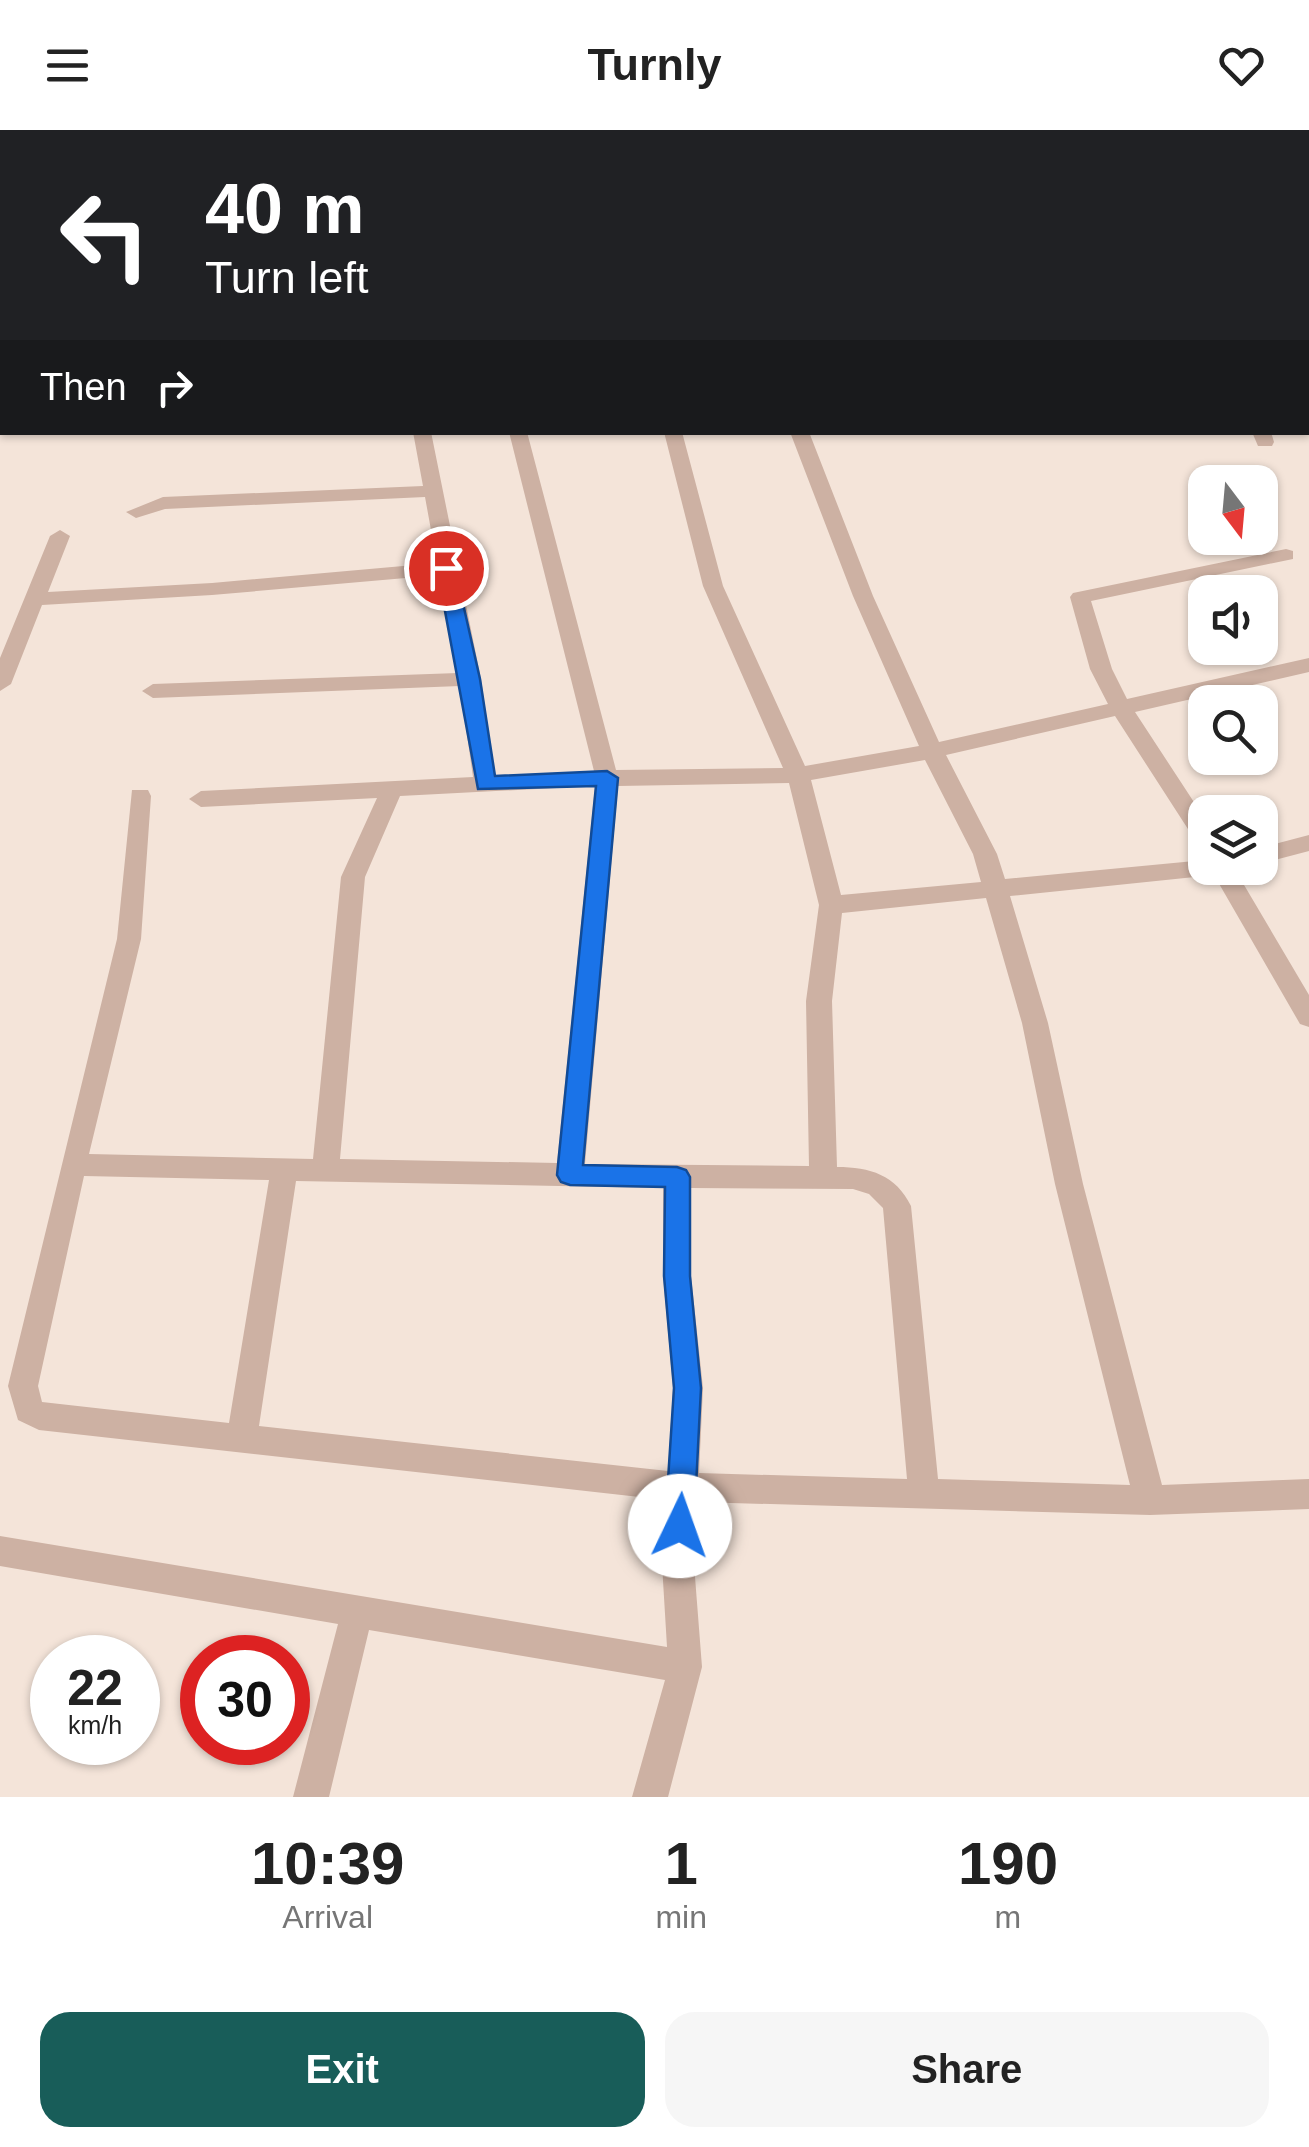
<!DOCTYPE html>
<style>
:root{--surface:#fff;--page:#f6f6f6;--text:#222;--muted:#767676;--accent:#185d59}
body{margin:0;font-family:Helvetica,sans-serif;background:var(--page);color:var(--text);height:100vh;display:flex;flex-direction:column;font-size:38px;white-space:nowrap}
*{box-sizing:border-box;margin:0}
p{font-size:32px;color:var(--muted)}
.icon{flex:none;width:55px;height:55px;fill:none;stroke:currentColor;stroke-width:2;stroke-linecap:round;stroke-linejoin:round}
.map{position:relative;height:1667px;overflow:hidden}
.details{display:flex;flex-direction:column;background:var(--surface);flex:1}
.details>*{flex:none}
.banner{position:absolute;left:0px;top:0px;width:1310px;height:305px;box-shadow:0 2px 8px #0004;background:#202124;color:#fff;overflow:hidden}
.needle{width:65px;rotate:164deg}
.controls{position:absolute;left:1188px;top:335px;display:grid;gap:20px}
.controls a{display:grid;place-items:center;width:90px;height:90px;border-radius:20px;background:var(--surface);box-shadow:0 2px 8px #0004;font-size:50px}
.speed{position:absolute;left:30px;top:1505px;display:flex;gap:20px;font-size:50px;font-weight:700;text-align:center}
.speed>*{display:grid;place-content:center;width:130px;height:130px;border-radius:50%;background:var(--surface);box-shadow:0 2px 8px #0004;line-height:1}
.speed small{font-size:25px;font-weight:400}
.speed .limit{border:15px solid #d22;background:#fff;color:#111}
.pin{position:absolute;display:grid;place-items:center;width:85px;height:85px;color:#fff;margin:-42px;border:5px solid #fff;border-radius:50%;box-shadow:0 2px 10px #0007}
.me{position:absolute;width:110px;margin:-55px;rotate:3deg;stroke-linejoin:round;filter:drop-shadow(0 0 8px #0008)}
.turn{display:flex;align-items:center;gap:35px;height:210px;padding:0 40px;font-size:45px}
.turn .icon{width:130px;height:130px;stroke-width:2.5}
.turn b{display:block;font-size:70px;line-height:85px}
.then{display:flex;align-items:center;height:95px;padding:0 40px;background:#0003;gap:20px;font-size:38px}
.eta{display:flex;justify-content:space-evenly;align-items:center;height:170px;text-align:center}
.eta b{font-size:60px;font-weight:600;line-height:70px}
.cta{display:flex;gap:20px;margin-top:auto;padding:20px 40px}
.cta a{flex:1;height:115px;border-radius:30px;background:var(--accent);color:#fff;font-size:40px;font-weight:600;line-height:115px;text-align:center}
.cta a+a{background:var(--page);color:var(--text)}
header{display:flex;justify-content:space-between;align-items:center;height:130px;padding:0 40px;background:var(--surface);font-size:45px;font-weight:600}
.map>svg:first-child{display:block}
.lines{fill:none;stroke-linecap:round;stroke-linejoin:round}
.minor{fill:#cdb1a3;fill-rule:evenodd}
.route{fill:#1a73e8;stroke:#114b97;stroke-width:2.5}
</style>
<header><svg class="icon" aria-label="menu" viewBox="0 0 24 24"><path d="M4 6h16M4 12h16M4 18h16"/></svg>Turnly<svg class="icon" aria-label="heart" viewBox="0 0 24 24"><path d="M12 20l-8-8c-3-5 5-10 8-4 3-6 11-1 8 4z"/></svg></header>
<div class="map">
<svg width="1309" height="1667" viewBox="0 0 1309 1667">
<rect width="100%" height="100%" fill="#f4e4d9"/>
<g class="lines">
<g class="minor">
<rect x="57" y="0" width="14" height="2"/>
<path d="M561 0H575L576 2H562Z"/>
<path d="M913 0H928L929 2H914Z"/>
<path d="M1065 0H1080L1081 2H1066Z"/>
<path d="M1204 0H1219L1220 2H1205Z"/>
<path d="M2 21V31L0 32V22Z"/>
<rect x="1308" y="57" width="1" height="10"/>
<rect x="0" y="73" width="2" height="10"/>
<rect x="1308" y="114" width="1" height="10"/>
<rect x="0" y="125" width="2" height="10"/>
<rect x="1308" y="182" width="1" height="12"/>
<path d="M413 302H431L481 549 495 646 594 641 509 302H527L616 640 783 638 703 456 664 302H682L723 456 805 636 919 616 853 466 790 302H809L873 466 939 612 1108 574 1090 539 1070 467 1073 463 1286 419 1293 421V429L1091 471 1112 539 1127 569 1309 528V542L1135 582 1205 689V715L1197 713 1115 586 946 625 997 724 1005 749 1205 730V738H1234L1309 865V897L1300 894 1214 745 1010 766 1048 893 1083 1054 1162 1355 1309 1349V1379L1150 1385 697 1372 694 1434 702 1537 668 1667H632L665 1550 369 1500 329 1667H293L338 1494 0 1436V1406L667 1517 662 1434 666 1370 39 1300 18 1290 8 1256 117 809 132 660H148L151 666 141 809 89 1024 313 1029 341 747 377 668 201 677 189 669 201 661 473 647 460 556 153 568 142 561 153 554 458 543 440 445 212 465 42 475 11 554 0 561V528L50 406 60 400 70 406 48 462 212 453 437 433 425 367 165 379 136 388 126 382 163 367 423 356ZM925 630 973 724 981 752 841 765 811 650ZM789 653 819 775 806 871 809 1036 585 1034 618 656ZM595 656 557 1033 340 1029 365 747 400 666ZM986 768 1022 893 1055 1054 1130 1355 938 1349 911 1076C896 1045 870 1037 837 1037L832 871 842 783ZM84 1046 269 1050 229 1293 42 1272 38 1256ZM296 1051 663 1058V1146L673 1258 668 1341 259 1296ZM691 1058 853 1059 869 1064 883 1078 907 1349 699 1343 703 1258 691 1146Z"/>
<path d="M1252 302H1271L1274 312 1272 316H1258Z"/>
<path d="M1309 705V721L1260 734V718Z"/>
</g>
</g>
<path class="route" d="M446 432 455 438 480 549 495 646 607 641 618 648 583 1035 677 1037 686 1040 690 1047V1146L701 1258 694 1396 690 1405 680 1409 669 1405 665 1396 674 1258 664 1146 665 1057 570 1055 561 1052 557 1045 596 656 478 659 437 438Z"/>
</svg>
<div class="controls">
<a><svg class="needle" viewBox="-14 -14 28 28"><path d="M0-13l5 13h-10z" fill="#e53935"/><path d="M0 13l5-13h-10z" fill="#767676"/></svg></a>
<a><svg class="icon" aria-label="sound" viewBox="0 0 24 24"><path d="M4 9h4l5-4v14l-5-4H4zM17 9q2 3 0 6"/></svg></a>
<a><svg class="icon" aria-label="search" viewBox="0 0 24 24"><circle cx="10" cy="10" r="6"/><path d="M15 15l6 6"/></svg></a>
<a><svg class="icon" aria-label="layers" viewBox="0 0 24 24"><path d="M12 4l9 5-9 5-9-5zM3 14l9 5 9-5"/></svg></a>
</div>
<div class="speed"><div>22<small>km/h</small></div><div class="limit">30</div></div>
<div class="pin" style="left:446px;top:438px;background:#d93025"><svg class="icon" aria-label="arrive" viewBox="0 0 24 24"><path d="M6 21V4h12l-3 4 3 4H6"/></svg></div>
<svg class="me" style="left:680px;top:1396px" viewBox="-20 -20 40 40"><circle r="19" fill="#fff"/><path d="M0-13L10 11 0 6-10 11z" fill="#1a73e8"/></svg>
<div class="banner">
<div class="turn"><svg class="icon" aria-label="left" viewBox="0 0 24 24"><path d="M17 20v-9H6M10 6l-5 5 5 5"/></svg><div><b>40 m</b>Turn left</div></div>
<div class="then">Then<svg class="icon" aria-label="right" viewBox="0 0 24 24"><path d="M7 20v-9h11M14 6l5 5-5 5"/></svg></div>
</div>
</div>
<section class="details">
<div class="eta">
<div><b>10:39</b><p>Arrival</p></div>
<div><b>1</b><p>min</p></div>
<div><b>190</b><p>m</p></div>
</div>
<div class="cta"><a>Exit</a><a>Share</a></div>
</section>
